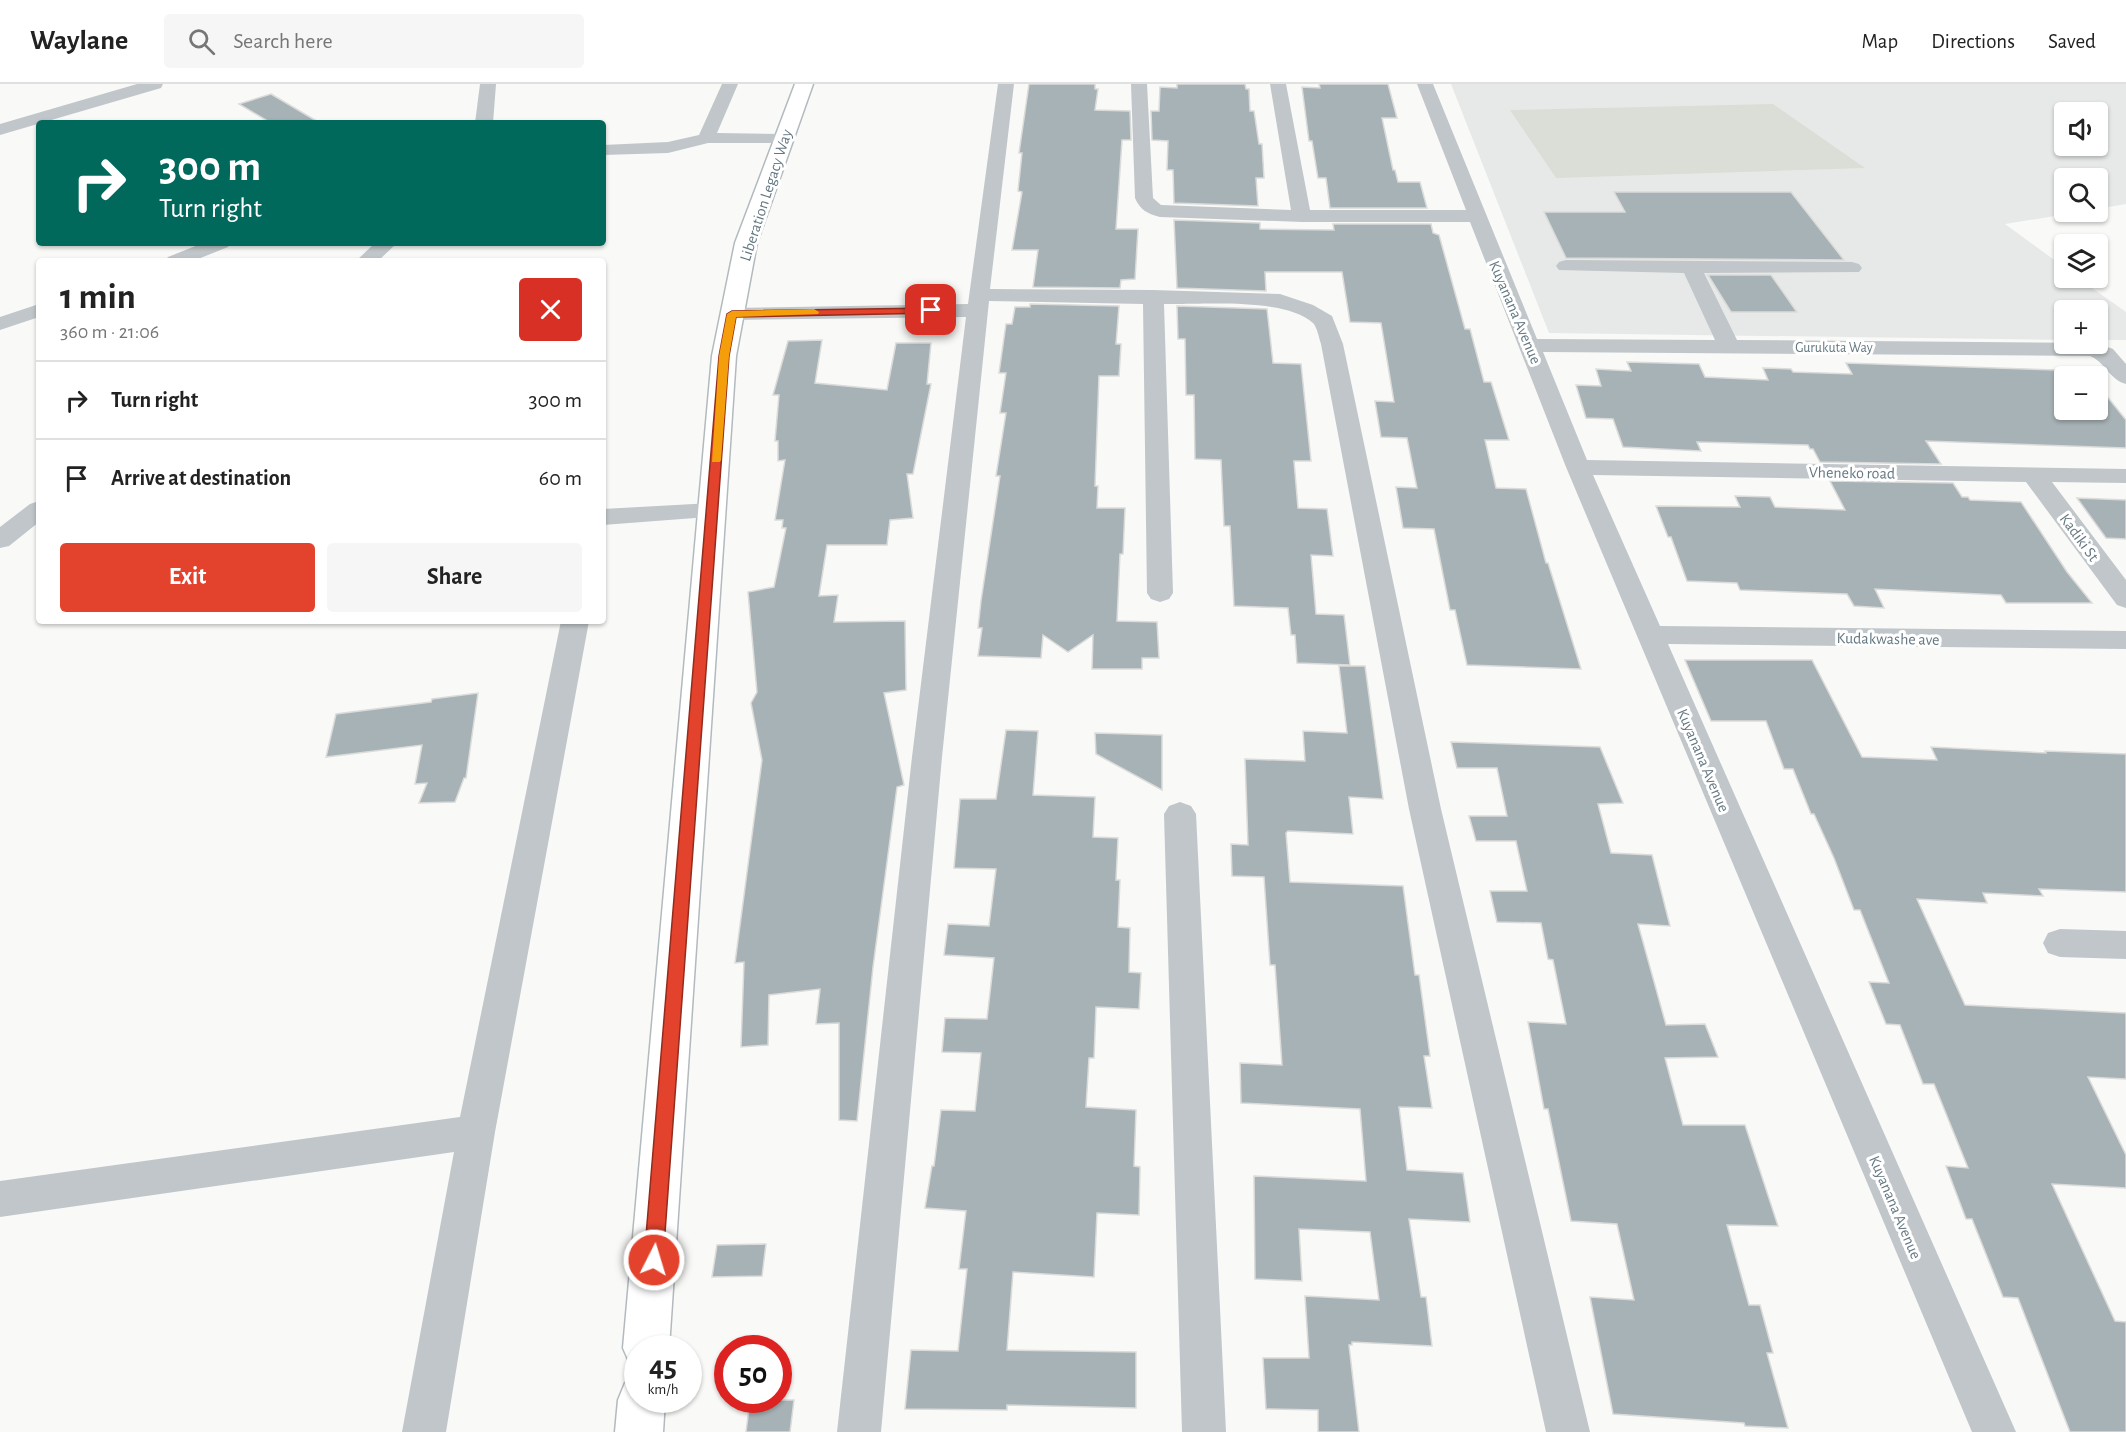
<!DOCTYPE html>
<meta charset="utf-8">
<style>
:root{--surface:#fff;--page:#f6f6f6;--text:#222;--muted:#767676;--line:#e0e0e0;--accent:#e3432d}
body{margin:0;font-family:"Alegreya Sans",sans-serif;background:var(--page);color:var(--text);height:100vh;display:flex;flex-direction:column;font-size:22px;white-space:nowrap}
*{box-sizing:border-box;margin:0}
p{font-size:20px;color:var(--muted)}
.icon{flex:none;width:33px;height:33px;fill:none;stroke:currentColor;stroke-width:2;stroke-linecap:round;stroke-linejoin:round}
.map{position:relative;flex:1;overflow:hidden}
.side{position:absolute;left:36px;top:174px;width:570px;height:366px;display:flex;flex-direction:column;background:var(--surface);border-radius:6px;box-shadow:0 2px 4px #0004}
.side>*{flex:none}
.hud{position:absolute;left:36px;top:36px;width:570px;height:126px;border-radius:6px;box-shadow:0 2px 4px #0004;background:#00695c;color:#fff;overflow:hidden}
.fabs{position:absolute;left:2054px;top:18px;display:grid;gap:12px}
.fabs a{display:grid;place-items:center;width:54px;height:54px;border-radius:6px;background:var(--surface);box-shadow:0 2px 4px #0004;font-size:30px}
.speed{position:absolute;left:624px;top:1251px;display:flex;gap:12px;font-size:30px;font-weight:700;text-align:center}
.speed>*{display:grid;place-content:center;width:78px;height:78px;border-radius:50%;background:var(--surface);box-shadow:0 2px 4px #0004;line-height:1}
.speed small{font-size:15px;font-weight:400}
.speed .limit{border:9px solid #d22;background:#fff;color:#111}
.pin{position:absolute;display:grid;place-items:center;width:51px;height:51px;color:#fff;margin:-26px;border-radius:12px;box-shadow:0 3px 9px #0006}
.me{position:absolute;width:66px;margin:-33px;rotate:5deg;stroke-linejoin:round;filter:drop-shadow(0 0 4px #0008)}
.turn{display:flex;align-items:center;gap:21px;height:126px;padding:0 24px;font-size:27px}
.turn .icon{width:78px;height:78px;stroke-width:2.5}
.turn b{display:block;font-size:42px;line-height:51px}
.round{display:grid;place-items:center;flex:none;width:63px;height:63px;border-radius:6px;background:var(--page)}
.overview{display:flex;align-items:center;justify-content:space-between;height:102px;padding:0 24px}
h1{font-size:36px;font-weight:700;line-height:45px}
.action{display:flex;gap:12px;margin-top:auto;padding:12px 24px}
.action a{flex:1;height:69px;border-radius:6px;background:var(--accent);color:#fff;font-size:24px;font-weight:700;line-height:69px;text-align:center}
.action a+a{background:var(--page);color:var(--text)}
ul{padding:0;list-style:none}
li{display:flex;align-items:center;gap:18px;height:78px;padding:0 24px;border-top:2px solid var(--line)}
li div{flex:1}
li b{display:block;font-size:22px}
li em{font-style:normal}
header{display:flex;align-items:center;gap:36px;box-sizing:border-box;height:84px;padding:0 30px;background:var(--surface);border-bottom:2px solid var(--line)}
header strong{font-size:28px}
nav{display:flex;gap:33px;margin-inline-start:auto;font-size:21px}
.search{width:420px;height:54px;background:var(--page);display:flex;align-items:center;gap:15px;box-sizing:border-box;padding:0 21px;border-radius:6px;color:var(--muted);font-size:22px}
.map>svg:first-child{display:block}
.built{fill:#e7e9e8;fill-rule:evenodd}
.green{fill:#daded6}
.building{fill:#a7b2b6;stroke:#dbdbd9;stroke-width:1.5}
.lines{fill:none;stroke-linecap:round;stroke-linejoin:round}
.secondary-casing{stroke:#b2babe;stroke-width:3}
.street{fill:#c0c6c9;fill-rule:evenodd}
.secondary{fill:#fff;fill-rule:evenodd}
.route{fill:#e3432d;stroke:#942c1d;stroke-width:1.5}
.slow{fill:#f59e0b}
.labels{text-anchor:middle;stroke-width:6;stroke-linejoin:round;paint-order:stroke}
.far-street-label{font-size:14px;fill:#647882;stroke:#fff}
.street-label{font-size:16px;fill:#647882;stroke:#fff}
</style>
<header>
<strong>Waylane</strong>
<div class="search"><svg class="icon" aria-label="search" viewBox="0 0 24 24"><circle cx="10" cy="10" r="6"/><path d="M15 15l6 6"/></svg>Search here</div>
<nav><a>Map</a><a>Directions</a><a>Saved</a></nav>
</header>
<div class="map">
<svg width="2126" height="1348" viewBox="0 0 2126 1348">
<rect width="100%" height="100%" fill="#f9f9f7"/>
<path class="built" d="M1451 0H2126V120L2097 125V94H2064V128H2080L2005 140 2064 183V194H2078L2126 228V256H2097V226H2064V256L1549 249ZM2064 28H2097V62H2064Z"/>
<path class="green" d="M1773 20 1865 84 1556 94 1510 26Z"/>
<g class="building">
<path d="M1029 0H1095V5H1098L1095 26 1130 27 1131 56H1122L1116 145H1138L1135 195 1121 196 1120 204 1033 203 1038 166H1012L1022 108 1018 107 1022 69H1019Z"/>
<path d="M1177 0H1245L1246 5H1249L1250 27H1254L1259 60H1262L1264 94H1256L1258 122 1174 119 1173 86H1167L1168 57 1152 56 1151 27H1159L1160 3 1177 4Z"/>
<path d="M1319 0H1388L1397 34H1382L1393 86H1395L1398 98H1420L1427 124H1330L1326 94H1318L1312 57H1309L1302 3 1320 4Z"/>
<path d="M271 10 320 39H271L239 20Z"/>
<path d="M1614 108H1791L1844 176 1566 174 1544 128H1625Z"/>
<path d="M1174 136 1260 139V145L1334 146 1333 140H1431L1433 149 1439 151 1465 245H1470L1484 298H1491L1509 356H1485L1496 404 1526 405 1546 479H1548L1581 585 1467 581 1455 526H1450L1434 445 1403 444 1396 403 1417 404 1407 354 1381 353 1375 317 1394 318 1381 239 1350 238 1342 188H1265L1266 207 1177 204Z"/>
<path d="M1708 191H1771L1797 228H1731Z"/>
<path d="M1030 220 1119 222 1116 260H1121L1119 292H1099L1095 402H1098L1097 424H1125L1123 470H1120L1117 537 1157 538 1159 574H1142V585H1092L1093 551 1068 568 1043 551 1041 574 978 572 982 544H978L981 517 1000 392H996L1006 329H1000L1006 289H999L1006 240H1012L1015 223H1030Z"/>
<path d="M1177 222 1267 225 1273 279 1301 280 1311 377H1294L1298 424 1327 425 1333 472 1311 471 1316 530 1344 531 1350 581 1297 579 1295 551H1291L1288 524 1234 522 1230 442H1224L1221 376 1195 375 1194 311H1186L1185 255H1178Z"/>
<path d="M822 256 815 299 887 306 896 259H931L927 300H931L913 390H907L913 434 890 436 887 461H827L819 512 838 511 834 538 905 537 906 606 884 609 904 701 897 703 873 883 857 1037 839 1036V939L816 940 820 905 769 911 768 961 741 963 744 878 735 879 762 676 751 619 757 608 748 508 774 503 786 444H782L783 436H775L785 376 778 377V357H775L779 311H773L788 257Z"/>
<path d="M1627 278 1699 280 1705 293 1768 296 1763 284 1791 285 1793 288 1852 290 1846 279 2087 287 2091 292H2064V326H2097V300L2126 336V364L1926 357 1941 380 1820 378 1813 365H1810L1808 361 1697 358 1701 367 1623 363 1613 335 1586 334 1576 301 1601 302 1596 285 1631 287Z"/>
<path d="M1830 397 1953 399 1962 413H1968L1970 416 2021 418 2067 488 2092 519H2006L2001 511 1875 505 1884 524 1854 522 1847 510 1740 506 1737 499 1687 497 1671 453H1668L1656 422 1740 423 1735 412 1770 413 1775 423 1845 426Z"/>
<path d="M2077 414 2126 416V455L2106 454Z"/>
<path d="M1685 576H1812L1862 673 1937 676 1931 663 2046 669 2045 667 2126 670V808L2039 805 2043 812 1983 809 1987 819 1917 815 1965 921 2126 929V995L2088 993 2126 1071V1104L2052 1100 2115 1237 2126 1238V1348H2070L2018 1214 2003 1213 1972 1135H1966L1946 1082 1968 1084 1934 1000H1923L1900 941 1886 940 1869 898 1889 899 1860 826H1854L1834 774 1814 730H1811L1793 685H1784L1766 637H1711Z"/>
<path d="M1339 582H1365L1383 715 1349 713 1353 750 1288 747 1286 749 1290 798 1403 802 1415 891H1419L1430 972H1424L1432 1024 1399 1023 1407 1086 1463 1089 1470 1138 1409 1135 1421 1213H1426L1432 1262 1352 1258V1261H1349L1359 1348H1318V1326L1266 1325 1263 1274H1309L1305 1212 1379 1216 1370 1148 1299 1145 1302 1197 1255 1195 1254 1092 1366 1097 1360 1025 1241 1019 1240 979 1282 981 1275 881H1270L1264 793 1232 792 1231 760 1248 761 1245 675 1305 677 1303 647 1347 649Z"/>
<path d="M478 609 466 694H464L455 718 419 719 427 699 415 700 422 661 326 673 336 630 431 618 432 615Z"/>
<path d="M1006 646 1038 647 1033 711 1095 713 1093 753 1118 754 1116 796H1120L1118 843 1130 844 1129 888 1141 889 1139 925 1096 923 1094 974H1089L1086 1023 1136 1026 1134 1082 1140 1083 1139 1131 1097 1129 1094 1193 1013 1188 1007 1266 1136 1268V1324L1007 1321V1326L905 1325 911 1266 958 1267 967 1185H959L966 1127 925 1124 932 1082H934L941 1026 975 1027 981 969 942 968 945 934 987 935 994 874 944 871 948 840 989 842 996 785 954 784 960 715H996Z"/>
<path d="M1095 649 1162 651V706L1096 670Z"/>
<path d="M1451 658 1600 663 1623 719 1598 720 1611 769 1652 771 1670 842 1638 840 1666 941 1705 940 1718 973 1665 974 1683 1041H1745L1778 1142 1727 1141 1749 1221H1760L1773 1269H1767L1788 1344 1745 1342 1744 1339 1613 1330 1590 1213 1634 1216 1617 1140 1571 1137 1548 1025H1544L1528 938 1566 940 1553 876 1548 875 1541 839 1497 838 1490 807H1527L1516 757H1476L1469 732H1507L1497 684H1457Z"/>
<path d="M766 1160 762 1192 712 1193 717 1161Z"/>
<path d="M750 1316H794L790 1348H746Z"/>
</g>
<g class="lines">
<defs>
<g id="secondary">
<path d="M795 0H813L757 159 736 272 669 1264H638V1283L630 1280 623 1264 712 272 735 159Z"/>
<path d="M638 1294V1316H665L663 1348H615L618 1316 625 1299Z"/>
</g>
</defs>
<use href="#secondary" class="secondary-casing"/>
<g class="street">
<path d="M137 0H163L161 4 0 51V40Z"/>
<path d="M480 0H496L493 39H475Z"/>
<path d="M722 0H738L717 49 783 50 789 51 792 55 789 59H708L668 69 603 71V61L668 58 699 51Z"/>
<path d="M998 0H1014L990 205 1153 206 1280 210 1313 221 1332 232 1343 260 1441 725 1590 1348H1546L1409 725 1321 260C1319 254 1317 243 1313 239 1285 213 1201 221 1164 220L1173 509 1169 515 1160 518 1151 515 1147 509 1143 220 989 217 942 673 881 1348H837L912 673 966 233 732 236 725 234 721 230 725 226 732 224 968 220Z"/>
<path d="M1131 0H1147L1153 114 1161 121 1291 126 1270 0H1286L1310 126H1466L1417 0H1433L1537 255 1715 256 1684 189 1559 186 1556 182 1559 178 1566 176 1852 178 1859 180 1862 184 1859 188 1704 189 1737 256 2097 259 2113 265 2126 280V300C2110 296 2105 278 2090 272L1543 268 1587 376 2126 385V399L2052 398 2126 496V524L2117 521 2026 398 1593 391 1660 542 2126 547V565L1668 560 2016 1348H1972L1566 383 1470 138H1302L1160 133C1148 130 1140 126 1135 114Z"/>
<path d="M203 159H231L228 163 193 177H165L168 173Z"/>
<path d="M375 159H397L378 177H356Z"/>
<path d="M39 220V233L0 246V233Z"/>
<path d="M39 417V438L9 462 0 464V443L30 420Z"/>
<path d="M712 419 721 422 725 427 721 432 603 441V425Z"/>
<path d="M561 537H589L495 1048 446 1348H402L454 1068 0 1133V1097L460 1033Z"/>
<path d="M1180 718 1191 722 1196 730 1226 1348H1182L1164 730 1169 722Z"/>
<path d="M2060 845 2126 847V875L2060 873 2048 869 2043 859 2048 849Z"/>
</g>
<use href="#secondary" class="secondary"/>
</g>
<path class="route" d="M931 224 936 226 935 229 736 233 729 272 663 1176 660 1182 654 1185 647 1182 644 1176 719 272 727 230 732 227Z"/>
<path class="slow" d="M814 225 819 228 818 230 736 233 729 272 721 376 720 378H712L719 272 727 230 732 227Z"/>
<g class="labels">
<g class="far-street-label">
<text x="1834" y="268">Gurukuta Way</text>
</g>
<g class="street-label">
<text transform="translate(765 111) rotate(-72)" y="6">Liberation Legacy Way</text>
<text transform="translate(1516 228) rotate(67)" y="6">Kuyanana Avenue</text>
<text transform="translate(1852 388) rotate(1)" y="6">Vheneko road</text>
<text transform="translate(2080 453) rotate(54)" y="6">Kadiki St</text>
<text transform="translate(1888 554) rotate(1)" y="6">Kudakwashe ave</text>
<text transform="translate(1704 676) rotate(67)" y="6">Kuyanana Avenue</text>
<text transform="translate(1896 1123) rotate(67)" y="6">Kuyanana Avenue</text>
</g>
</g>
</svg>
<div class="fabs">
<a><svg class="icon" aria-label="sound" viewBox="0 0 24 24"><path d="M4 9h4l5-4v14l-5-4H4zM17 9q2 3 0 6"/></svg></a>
<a><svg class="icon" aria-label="search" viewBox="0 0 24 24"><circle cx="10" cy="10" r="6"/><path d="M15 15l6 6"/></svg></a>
<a><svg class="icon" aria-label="layers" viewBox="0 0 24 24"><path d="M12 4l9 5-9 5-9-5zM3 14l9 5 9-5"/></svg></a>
<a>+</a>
<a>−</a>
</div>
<div class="speed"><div>45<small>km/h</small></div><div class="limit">50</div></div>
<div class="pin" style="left:931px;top:226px;background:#d93025"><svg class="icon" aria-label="arrive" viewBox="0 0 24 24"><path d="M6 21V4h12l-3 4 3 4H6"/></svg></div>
<svg class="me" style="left:654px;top:1176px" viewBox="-20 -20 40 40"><circle r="17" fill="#e3432d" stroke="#fff" stroke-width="3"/><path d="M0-11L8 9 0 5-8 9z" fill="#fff"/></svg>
<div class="hud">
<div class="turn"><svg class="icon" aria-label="right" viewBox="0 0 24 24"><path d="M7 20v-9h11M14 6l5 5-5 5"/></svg><div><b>300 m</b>Turn right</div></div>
</div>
<section class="side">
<div class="overview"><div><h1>1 min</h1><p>360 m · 21:06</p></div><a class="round" style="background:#d93025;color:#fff"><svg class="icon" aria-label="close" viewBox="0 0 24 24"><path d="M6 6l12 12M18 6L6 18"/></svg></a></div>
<ul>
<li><svg class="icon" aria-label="right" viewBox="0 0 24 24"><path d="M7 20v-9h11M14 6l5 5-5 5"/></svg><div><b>Turn right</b></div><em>300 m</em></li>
<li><svg class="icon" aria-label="arrive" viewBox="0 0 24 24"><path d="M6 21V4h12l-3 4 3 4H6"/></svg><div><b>Arrive at destination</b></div><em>60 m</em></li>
</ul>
<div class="action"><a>Exit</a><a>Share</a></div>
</section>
</div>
